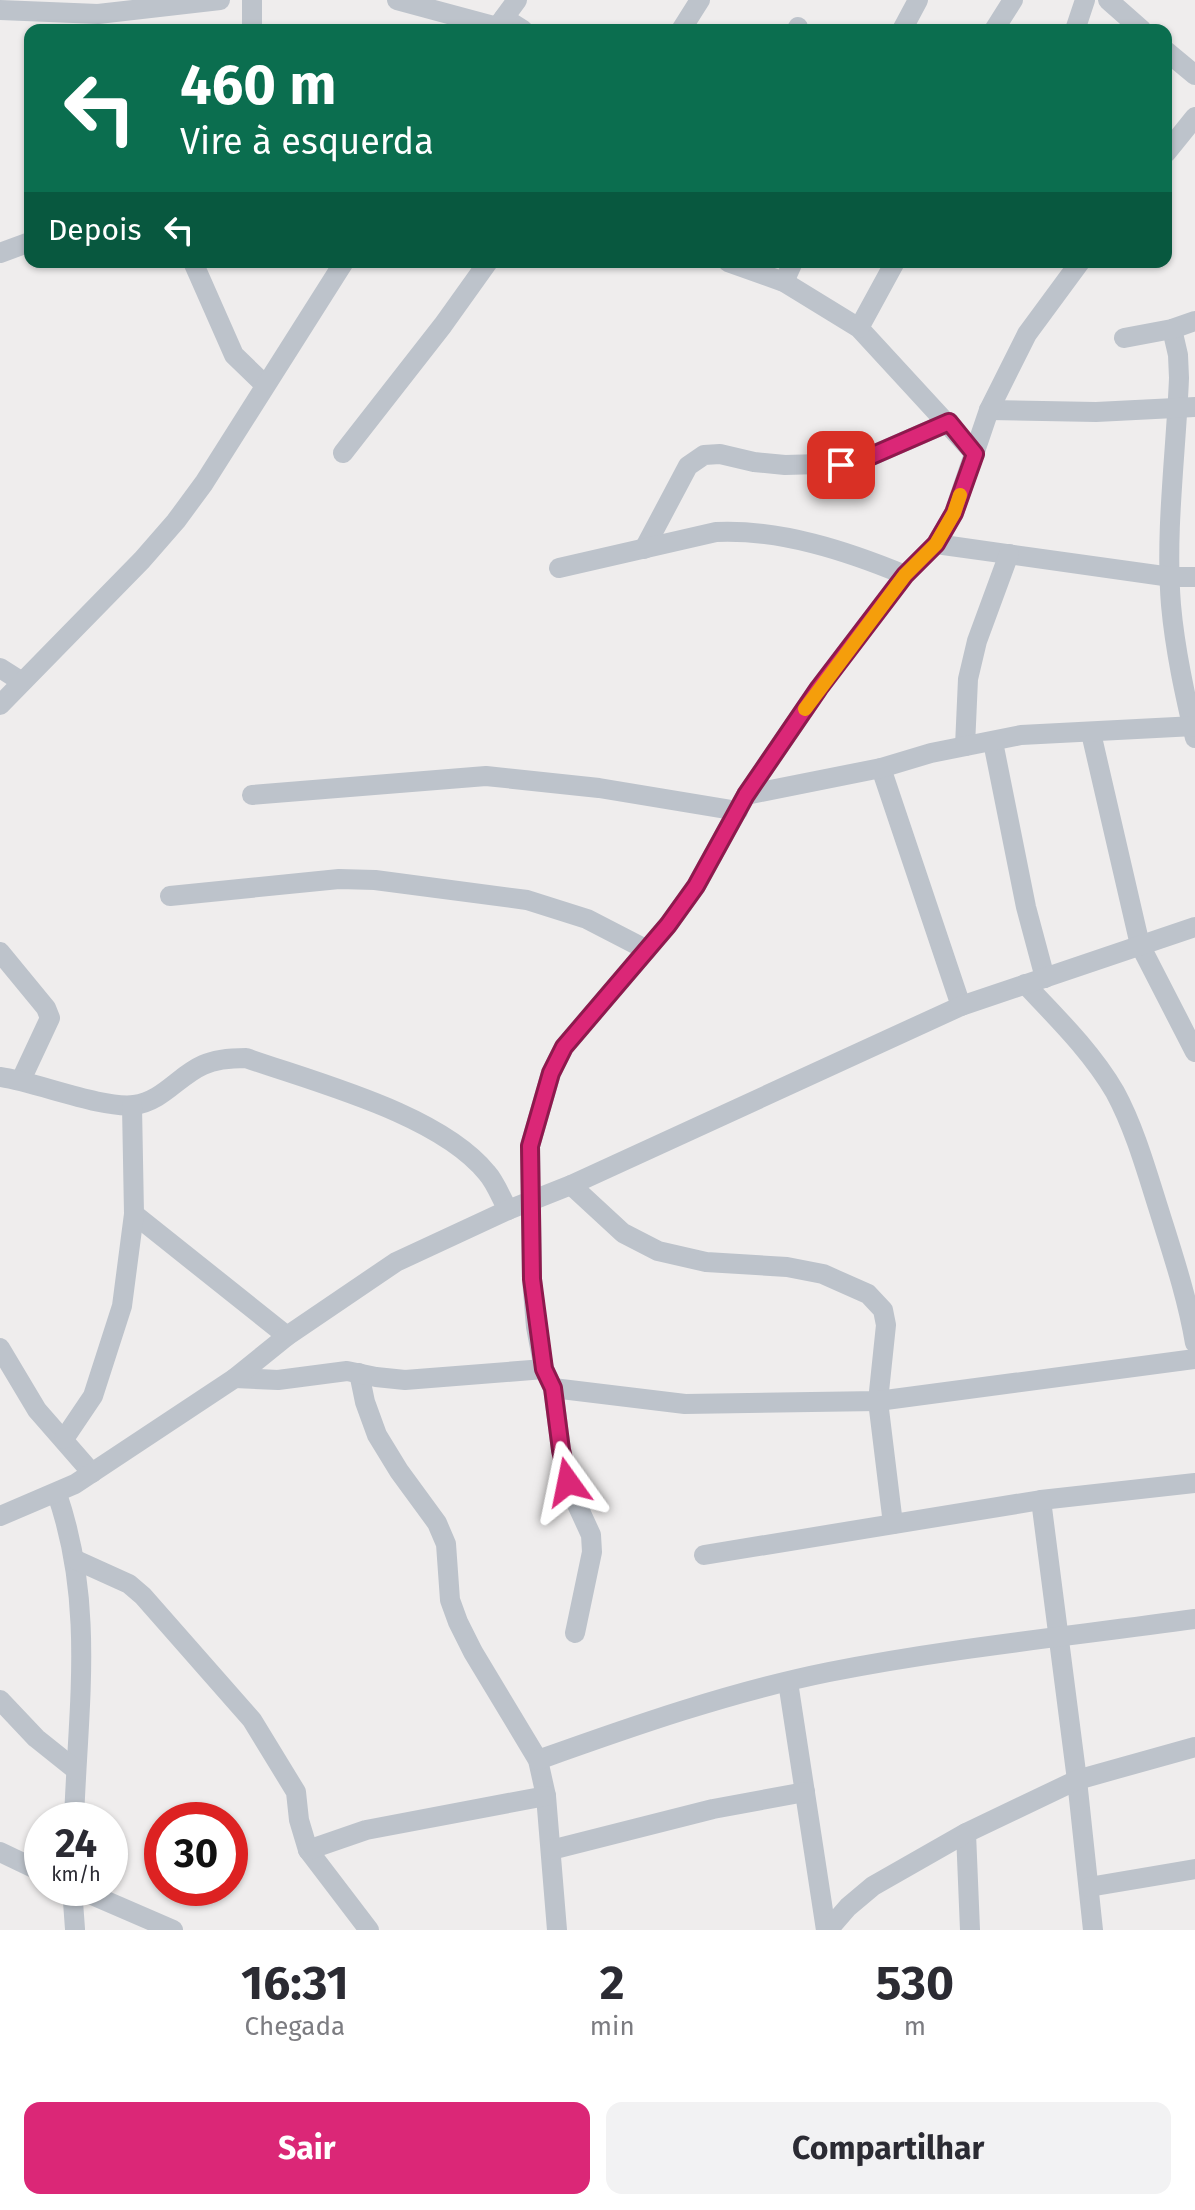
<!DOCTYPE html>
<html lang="pt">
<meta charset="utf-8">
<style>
:root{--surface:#fff;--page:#f2f2f3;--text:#2b2b33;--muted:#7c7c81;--accent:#db2777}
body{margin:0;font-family:"Fira Sans",sans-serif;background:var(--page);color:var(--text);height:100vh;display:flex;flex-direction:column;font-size:30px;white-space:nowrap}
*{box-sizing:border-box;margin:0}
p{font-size:26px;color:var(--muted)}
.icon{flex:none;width:44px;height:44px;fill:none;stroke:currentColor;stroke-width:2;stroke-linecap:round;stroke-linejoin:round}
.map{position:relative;height:1930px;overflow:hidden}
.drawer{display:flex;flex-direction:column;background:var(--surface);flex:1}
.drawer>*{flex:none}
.banner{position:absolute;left:24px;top:24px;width:1148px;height:244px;border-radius:16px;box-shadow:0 2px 6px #0004;background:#0b6e4f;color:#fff;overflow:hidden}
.speed{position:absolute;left:24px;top:1802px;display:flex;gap:16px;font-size:40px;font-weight:700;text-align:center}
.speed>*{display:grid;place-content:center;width:104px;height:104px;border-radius:50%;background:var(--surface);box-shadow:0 2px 6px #0004;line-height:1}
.speed small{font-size:20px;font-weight:400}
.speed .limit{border:12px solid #d22;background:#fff;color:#111}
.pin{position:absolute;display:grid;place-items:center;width:68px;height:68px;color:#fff;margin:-34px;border-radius:16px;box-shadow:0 4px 12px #0006}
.me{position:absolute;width:88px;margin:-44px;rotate:348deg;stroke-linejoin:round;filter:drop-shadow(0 0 6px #0008)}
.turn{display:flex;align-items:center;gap:28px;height:168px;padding:0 24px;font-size:36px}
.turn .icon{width:104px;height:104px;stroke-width:2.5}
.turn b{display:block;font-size:56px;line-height:68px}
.then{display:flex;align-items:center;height:76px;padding:0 24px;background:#0003;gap:16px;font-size:30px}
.eta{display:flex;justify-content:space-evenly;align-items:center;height:136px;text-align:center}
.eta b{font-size:48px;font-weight:700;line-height:56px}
.cta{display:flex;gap:16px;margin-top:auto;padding:16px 24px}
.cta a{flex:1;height:92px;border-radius:16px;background:var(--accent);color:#fff;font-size:32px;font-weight:700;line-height:92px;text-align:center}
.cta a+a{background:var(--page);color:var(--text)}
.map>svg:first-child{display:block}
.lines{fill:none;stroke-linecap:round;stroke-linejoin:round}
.minor{stroke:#bdc3cb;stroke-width:20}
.route-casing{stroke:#8e194d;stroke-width:20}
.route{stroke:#db2777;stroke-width:14}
.slow{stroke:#f59e0b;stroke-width:14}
</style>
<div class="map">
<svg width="1195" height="1930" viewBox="0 0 1195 1930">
<rect width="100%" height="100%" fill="#efeded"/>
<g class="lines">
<g class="minor">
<path d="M397 0 497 27"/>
<path d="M1108 0 1142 30"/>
<path d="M0 10 98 14 220 0"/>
<path d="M504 18 523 30"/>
<path d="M252 30V0"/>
<path d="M495 30 517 0"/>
<path d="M681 30 700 0"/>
<path d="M797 30 798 27"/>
<path d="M902 30 918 0"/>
<path d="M994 30 1013 0"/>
<path d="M1075 30 1085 0"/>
<path d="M1166 51 1195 75"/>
<path d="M1166 153 1195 117"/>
<path d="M0 253 30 242"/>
<path d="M193 262 234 355 265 385"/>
<path d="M728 262 784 282 859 328 975 454"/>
<path d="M784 282 793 262"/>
<path d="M859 328 895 262"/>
<path d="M1172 329 1178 355 1179 378C1176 453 1165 531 1171 605 1175 650 1185 695 1195 738"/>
<path d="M1124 338 1172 329 1195 321"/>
<path d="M989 410 1096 412 1195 407"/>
<path d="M343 453 443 325 488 262"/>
<path d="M936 544 1171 577H1195"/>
<path d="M644 549 688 466 704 455 720 454 754 462 785 465 855 463 949 422"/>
<path d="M559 568 716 532C780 529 847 551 905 575"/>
<path d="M0 668 22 682"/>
<path d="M0 705 142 560 176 521 204 483 344 262"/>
<path d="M1091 733 1140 945 1195 1052"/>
<path d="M993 742 1026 907 1045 978"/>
<path d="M965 746 968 679 977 641 1009 554"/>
<path d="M881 768 961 1006"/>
<path d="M252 795 486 776 599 788 738 811"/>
<path d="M746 795 881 768 931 753 1021 735 1195 726"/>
<path d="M170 896 339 879 375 880 527 900 587 919 647 950"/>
<path d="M0 952 46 1008 50 1018 21 1080"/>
<path d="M1025 984C1057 1018 1091 1051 1115 1092 1134 1127 1146 1169 1158 1207 1172 1252 1187 1296 1195 1343"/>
<path d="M0 1077C36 1082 102 1109 134 1105 163 1101 178 1076 203 1065 216 1059 231 1058 246 1058 317 1083 439 1114 487 1173 496 1183 501 1198 508 1210"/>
<path d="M571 1185 623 1233 658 1251 706 1262 787 1267 823 1274 868 1294 883 1310 886 1325 878 1401 893 1524"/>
<path d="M134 1214 287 1336"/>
<path d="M0 1348 37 1410 92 1473"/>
<path d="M359 1373 365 1402 377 1435 399 1471 437 1523 446 1544 450 1600 458 1622 473 1652 538 1760 546 1796 557 1930"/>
<path d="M235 1378 278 1380 347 1371 376 1377 405 1380 544 1369"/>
<path d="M553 1388 685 1404 878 1401 1195 1359"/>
<path d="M64 1439 93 1396 122 1306 134 1214 132 1106"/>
<path d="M57 1494C95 1604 78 1707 74 1820"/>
<path d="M1041 1500 1077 1780 1093 1930"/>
<path d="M0 1516 75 1484 235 1378 287 1336 396 1262 508 1210 571 1185 961 1006 1195 927"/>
<path d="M704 1555 1041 1500 1195 1483"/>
<path d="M76 1560 129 1584 143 1596 252 1720 296 1792 299 1820 308 1850 369 1930"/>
<path d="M575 1633 592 1552 591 1535 574 1498 561 1450 553 1388 544 1369 536 1327 532 1279 530 1146 551 1073 564 1047 668 925 696 886 746 795 819 688 905 575 936 544 954 513 989 410 1027 334 1080 262"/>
<path d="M788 1682 826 1930"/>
<path d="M0 1700 36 1738 76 1770"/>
<path d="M538 1760C633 1726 730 1692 829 1672 950 1648 1073 1636 1195 1619"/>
<path d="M966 1833 970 1930"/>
<path d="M308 1850 366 1830 546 1796"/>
<path d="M551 1850 713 1809 805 1792"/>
<path d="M0 1852 42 1872"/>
<path d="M1089 1887 1195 1869"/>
<path d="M72 1888 75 1929"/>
<path d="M76 1888 173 1930"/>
<path d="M828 1930 848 1907 873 1886 966 1833 1077 1780 1195 1747"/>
</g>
</g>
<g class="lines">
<defs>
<path id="route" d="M568 1482 561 1450 553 1388 544 1369 532 1279 530 1146 551 1073 564 1047 668 925 696 886 746 795 819 688 905 575 936 544 954 513 975 454 949 422 855 463 841 465"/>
</defs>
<use href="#route" class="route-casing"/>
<use href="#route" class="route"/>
<path class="slow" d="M805 709 905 575 936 544 954 513 960 495"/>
</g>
</svg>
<div class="speed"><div>24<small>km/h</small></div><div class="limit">30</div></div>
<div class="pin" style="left:841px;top:465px;background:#d93025"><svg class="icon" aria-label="arrive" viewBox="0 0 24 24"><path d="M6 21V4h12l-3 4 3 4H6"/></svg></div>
<svg class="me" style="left:568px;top:1482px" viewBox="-20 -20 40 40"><path d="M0-17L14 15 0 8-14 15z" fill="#db2777" stroke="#fff" stroke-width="4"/></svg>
<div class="banner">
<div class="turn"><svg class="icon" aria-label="left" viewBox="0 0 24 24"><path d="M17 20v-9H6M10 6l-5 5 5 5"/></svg><div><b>460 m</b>Vire à esquerda</div></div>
<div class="then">Depois<svg class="icon" aria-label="left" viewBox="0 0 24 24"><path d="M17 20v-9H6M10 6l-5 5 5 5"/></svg></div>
</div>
</div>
<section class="drawer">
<div class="eta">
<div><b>16:31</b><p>Chegada</p></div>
<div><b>2</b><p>min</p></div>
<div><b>530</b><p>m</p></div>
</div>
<div class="cta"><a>Sair</a><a>Compartilhar</a></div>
</section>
